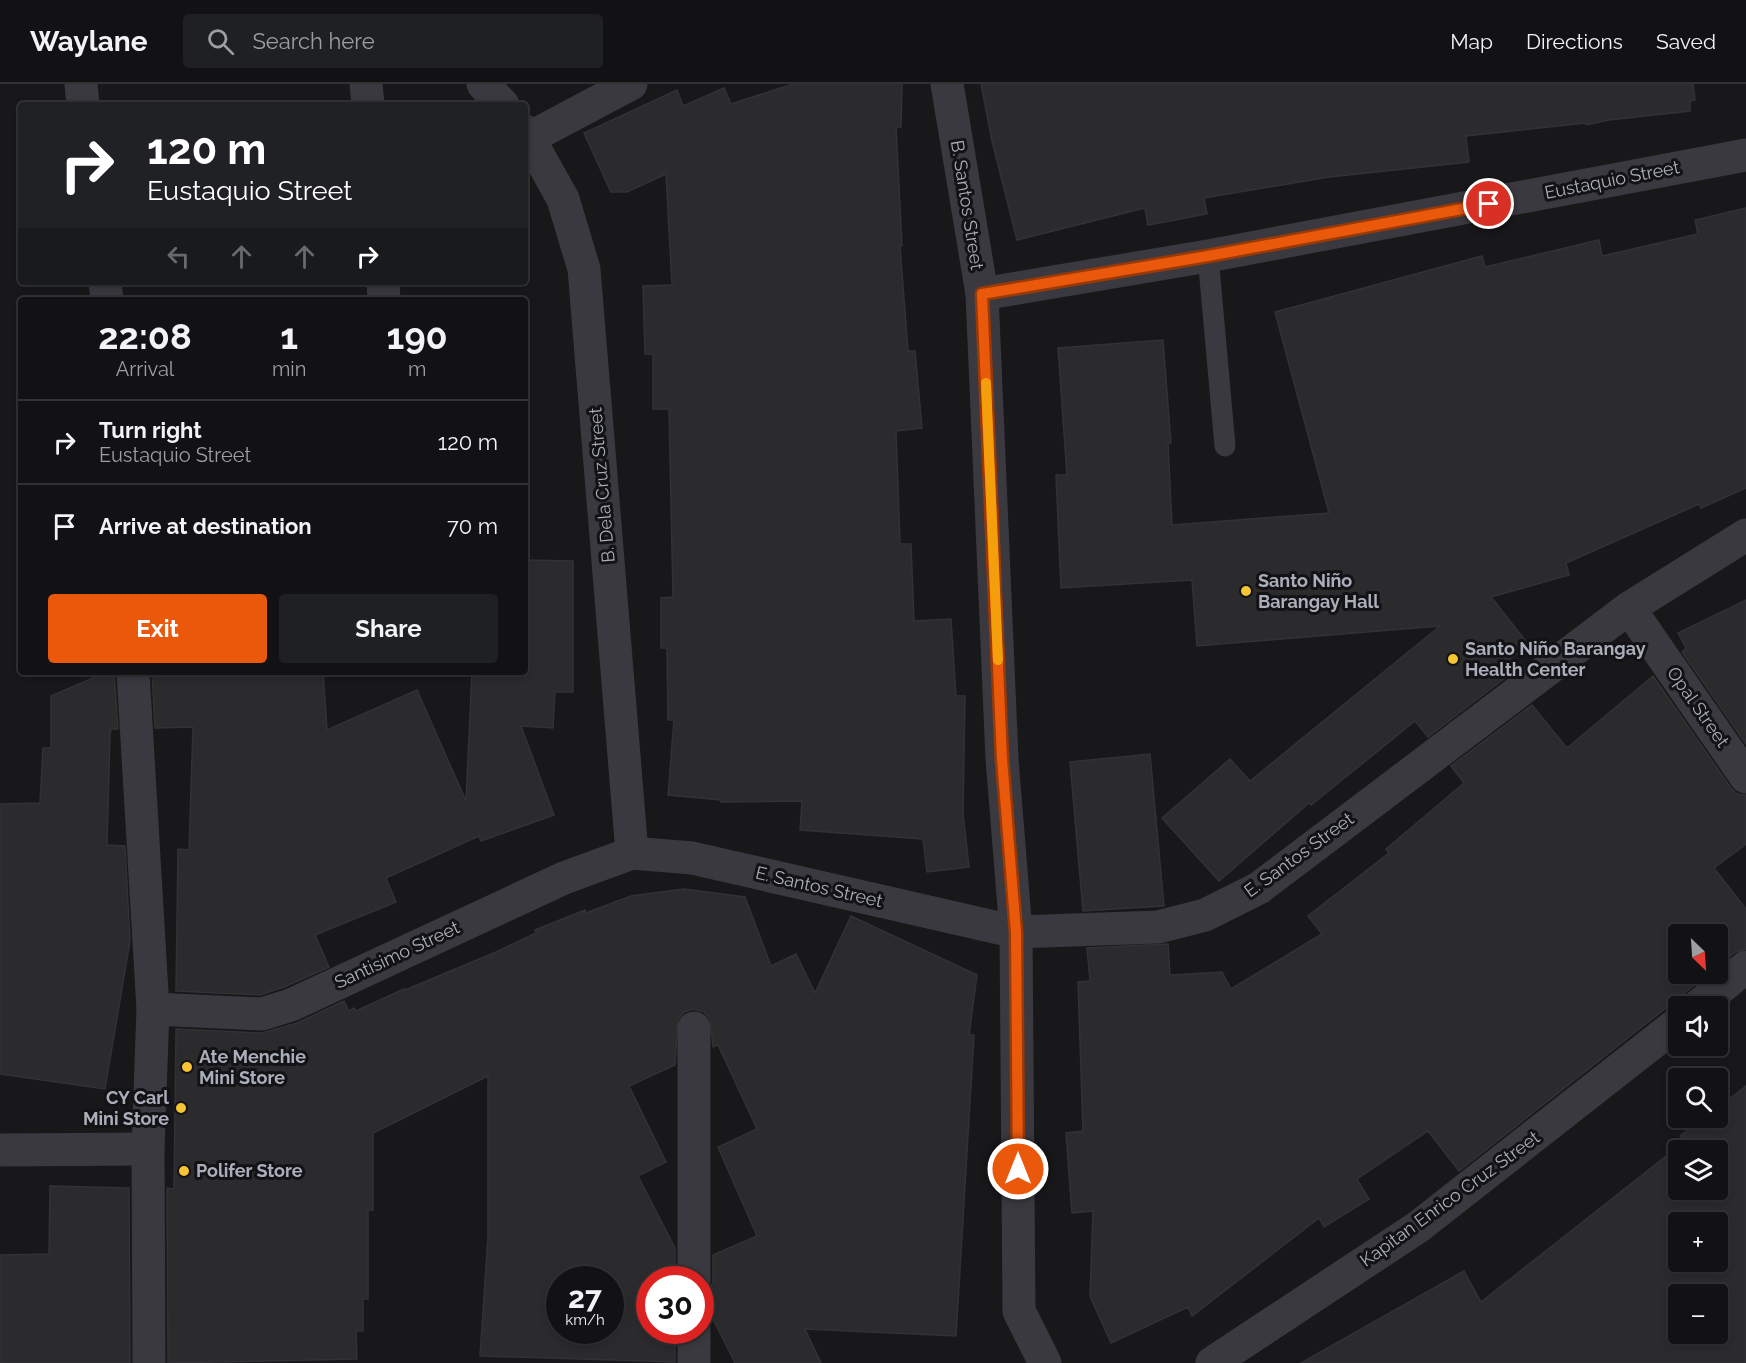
<!DOCTYPE html>
<meta charset="utf-8">
<style>
:root{--surface:#121214;--page:#1f2022;--text:#f1f3f6;--muted:#9c9ea0;--line:#313234;--accent:#ea580c}
body{margin:0;font-family:Raleway,sans-serif;background:var(--page);color:var(--text);height:100vh;display:flex;flex-direction:column;font-size:22px;white-space:nowrap}
*{box-sizing:border-box;margin:0}
p{font-size:20px;color:var(--muted)}
.icon{flex:none;width:33px;height:33px;fill:none;stroke:currentColor;stroke-width:2;stroke-linecap:round;stroke-linejoin:round}
.map{position:relative;flex:1;overflow:hidden}
.details{position:absolute;left:18px;top:213px;width:510px;height:378px;display:flex;flex-direction:column;background:var(--surface);border-radius:6px;box-shadow:0 3px 9px #0003,0 0 0 2px var(--line)}
.details>*{flex:none}
.hud{position:absolute;left:18px;top:18px;width:510px;height:183px;border-radius:6px;box-shadow:0 3px 9px #0003,0 0 0 2px var(--line);background:#202124;color:#fff;overflow:hidden}
.needle{width:39px;rotate:155deg}
.controls{position:absolute;left:1668px;top:840px;display:grid;gap:12px}
.controls a{display:grid;place-items:center;width:60px;height:60px;border-radius:6px;background:var(--surface);box-shadow:0 3px 9px #0003,0 0 0 2px var(--line);font-size:30px}
.speed{position:absolute;left:546px;top:1182px;display:flex;gap:12px;font-size:30px;font-weight:700;text-align:center}
.speed>*{display:grid;place-content:center;width:78px;height:78px;border-radius:50%;background:var(--surface);box-shadow:0 3px 9px #0003,0 0 0 2px var(--line);line-height:1}
.speed small{font-size:15px;font-weight:400}
.speed .limit{border:9px solid #d22;background:#fff;color:#111}
.pin{position:absolute;display:grid;place-items:center;width:51px;height:51px;color:#fff;margin:-26px;border:3px solid #fff;border-radius:50%;box-shadow:0 2px 6px #0007}
.me{position:absolute;width:66px;margin:-33px;rotate:0deg;stroke-linejoin:round;filter:drop-shadow(0 0 4px #0008)}
.turn{display:flex;align-items:center;gap:21px;height:126px;padding:0 30px;font-size:27px}
.turn .icon{width:78px;height:78px;stroke-width:2.5}
.turn b{display:block;font-size:42px;line-height:51px}
.lanes{display:flex;align-items:center;height:57px;padding:0 30px;background:#0003;justify-content:center;gap:30px;direction:ltr}
.lanes .off{opacity:.35}
.eta{display:flex;justify-content:space-evenly;align-items:center;height:102px;text-align:center}
.eta b{font-size:36px;font-weight:700;line-height:42px}
.cta{display:flex;gap:12px;margin-top:auto;padding:12px 30px}
.cta a{flex:1;height:69px;border-radius:6px;background:var(--accent);color:#fff;font-size:24px;font-weight:700;line-height:69px;text-align:center}
.cta a+a{background:var(--page);color:var(--text)}
ul{padding:0;list-style:none}
li{display:flex;align-items:center;gap:18px;height:84px;padding:0 30px;border-top:2px solid var(--line)}
li div{flex:1}
li b{display:block;font-size:22px}
li em{font-style:normal}
header{display:flex;align-items:center;gap:36px;box-sizing:border-box;height:84px;padding:0 30px;background:var(--surface);border-bottom:2px solid var(--line)}
header strong{font-size:28px}
nav{display:flex;gap:33px;margin-inline-start:auto;font-size:21px}
.search{width:420px;height:54px;background:var(--page);display:flex;align-items:center;gap:15px;box-sizing:border-box;padding:0 21px;border-radius:6px;color:var(--muted);font-size:22px}
.map>svg:first-child{display:block}
.building{fill:#2b2b2e;stroke:#323236;stroke-width:1.5;fill-rule:evenodd}
.lines{fill:none;stroke-linecap:round;stroke-linejoin:round}
.lane{stroke:#39393f;stroke-width:21}
.street{stroke:#39393f;stroke-width:33}
.route-casing{stroke:#983908;stroke-width:15}
.route{stroke:#ea580c;stroke-width:10}
.slow{stroke:#f59e0b;stroke-width:10}
.poi-dot{fill:#f7c433;stroke:#131315;stroke-width:2}
.labels{text-anchor:middle;stroke-width:6;stroke-linejoin:round;paint-order:stroke}
.street-label{font-size:18px;fill:#aaaeba;stroke:#131315}
.poi-label{font-size:18px;font-weight:bold;fill:#aaaeba;stroke:#131315;text-anchor:start}
</style>
<header>
<strong>Waylane</strong>
<div class="search"><svg class="icon" aria-label="search" viewBox="0 0 24 24"><circle cx="10" cy="10" r="6"/><path d="M15 15l6 6"/></svg>Search here</div>
<nav><a>Map</a><a>Directions</a><a>Saved</a></nav>
</header>
<div class="map">
<svg width="1746" height="1279" viewBox="0 0 1746 1279">
<rect width="100%" height="100%" fill="#18181a"/>
<g class="building">
<path d="M793 0H902L901 43H896L902 162H900L908 267H915L922 344 896 347 900 460H911L914 537 951 535 956 612H965L963 730 969 783 927 788 923 755 800 746 802 717 721 718V716L668 711 674 636H668L667 564H661V514L673 513 669 325H653V270H645L643 202 672 201 666 90 627 108H611L584 49 677 6 683 22 724 4 731 20Z"/>
<path d="M981 0H1693L1695 16 1690 17V27L1609 36 1586 41 1585 39 1466 52 1469 78 1329 93 1204 114 1207 130 1148 141 1145 124 1017 156 992 57Z"/>
<path d="M1746 124V404L1701 424 1699 420 1566 479 1569 491 1491 513 1529 561 1501 582 1509 591 1428 653 1415 637 1311 721 1309 719 1219 797 1162 734 1230 675 1250 697 1440 542 1197 562 1192 496 1061 504 1056 391H1067L1058 264 1163 256 1171 359H1168L1172 441 1329 429 1275 228 1482 172 1485 183 1599 156 1602 172 1698 150 1695 136Z"/>
<path d="M525 476 573 477V608H555L553 644 521 642 554 731 481 757 479 752 386 794 396 818 315 851 329 883 284 903 260 911 176 907 178 765 189 766 193 643 155 644 152 588H323L327 646 417 606 466 717 472 588H525Z"/>
<path d="M1746 516V660L1682 568 1686 564 1678 549Z"/>
<path d="M107 588H114L118 645H111L110 650 107 761 125 762 130 857 105 1005 0 990V720L40 719 43 664H51V612Z"/>
<path d="M1653 592 1731 704 1737 710 1746 711V760L1714 784 1746 825V865L1735 868 1718 882V850H1678V890H1708L1686 908 1680 921 1666 924 1459 1087 1428 1047 1357 1095 1369 1115 1324 1143 1319 1134 1192 1232 1188 1223 1111 1259 1090 1212 1093 1127 1072 1129 1066 1049 1083 1047 1078 898 1090 897 1087 864 1168 860 1170 891 1222 888 1231 905 1322 850 1308 832 1389 769 1386 765 1464 699 1451 682 1532 621 1567 664Z"/>
<path d="M1150 670 1164 822 1083 827 1070 678Z"/>
<path d="M684 805 745 813 771 882 796 870 815 909 851 832 977 891 969 951H974L956 1252 805 1245 821 1279H735L702 1213 710 1206 713 1197V1171L757 1152 718 1063 757 1045 718 961 713 963 710 935 704 928 693 925 684 928 678 935 675 981 629 1002 666 1078 638 1092 675 1164V1196H650V1246H675V1278L480 1272 488 1153V992L373 1049V1126H368V1215H363V1247H356L357 1275 168 1279 167 1104 174 1105 176 945 262 949 297 939 344 917 349 927 354 924 356 927 404 905 405 906 496 868 536 849 535 846 585 826 586 829 631 812ZM560 1196H610V1246H560Z"/>
<path d="M1746 1002V1279H1301L1464 1187 1481 1218 1684 1058 1680 1052 1704 1034H1718V1024ZM1678 1066H1718V1106H1678ZM1678 1138H1718V1178H1678ZM1678 1210H1718V1250H1678Z"/>
<path d="M50 1102 129 1104 130 1279H0V1171L49 1170Z"/>
</g>
<g class="lines">
<path class="lane" d="M1208 172 1225 362"/>
<g class="street">
<path d="M81 0 83 21"/>
<path d="M366 0 368 21"/>
<path d="M483 0 503 21"/>
<path d="M947 0 982 210 1002 675 1016 848 1019 1227 1045 1279"/>
<path d="M525 47 563 115 584 185 632 769"/>
<path d="M531 53 631 0"/>
<path d="M105 198 107 216"/>
<path d="M383 198 384 216"/>
<path d="M982 210 1208 172 1746 71"/>
<path d="M1629 524 1746 693"/>
<path d="M133 588 153 925 148 1065 149 1279"/>
<path d="M1698 922 1746 883"/>
<path d="M153 925 262 930 291 921 564 794 632 769 692 774 1016 848 1158 843 1205 831 1259 804 1629 524 1746 451"/>
<path d="M694 944V1196"/>
<path d="M0 1066 148 1065"/>
<path d="M694 1246V1279"/>
<path d="M1212 1279 1418 1143 1678 939"/>
</g>
</g>
<g class="lines">
<defs>
<path id="route" d="M1018 1085 1016 848 1002 675 982 210 1208 172 1489 120"/>
</defs>
<use href="#route" class="route-casing"/>
<use href="#route" class="route"/>
<path class="slow" d="M986 299 998 576"/>
</g>
<g class="poi-dot">
<circle cx="1246" cy="507" r="6"/>
<circle cx="1453" cy="575" r="6"/>
<circle cx="187" cy="983" r="6"/>
<circle cx="181" cy="1024" r="6"/>
<circle cx="184" cy="1087" r="6"/>
</g>
<g class="labels">
<g class="street-label">
<text transform="translate(1612 96) rotate(-11)" y="6">Eustaquio Street</text>
<text transform="translate(967 121) rotate(81)" y="6">B. Santos Street</text>
<text transform="translate(602 401) rotate(-95)" y="6">B. Dela Cruz Street</text>
<text transform="translate(1698 623) rotate(55)" y="6">Opal Street</text>
<text transform="translate(1299 771) rotate(-36)" y="6">E. Santos Street</text>
<text transform="translate(819 803) rotate(13)" y="6">E. Santos Street</text>
<text transform="translate(397 871) rotate(-25)" y="6">Santisimo Street</text>
<text transform="translate(1450 1115) rotate(-36)" y="6">Kapitan Enrico Cruz Street</text>
</g>
<g class="poi-label">
<text x="1258" y="503">Santo Niño<tspan x="1258" dy="21">Barangay Hall</tspan></text>
<text x="1465" y="571">Santo Niño Barangay<tspan x="1465" dy="21">Health Center</tspan></text>
<text x="199" y="979">Ate Menchie<tspan x="199" dy="21">Mini Store</tspan></text>
<text x="169" y="1020" text-anchor="end">CY Carl<tspan x="169" dy="21">Mini Store</tspan></text>
<text x="196" y="1093">Polifer Store</text>
</g>
</g>
</svg>
<div class="controls">
<a><svg class="needle" viewBox="-14 -14 28 28"><path d="M0-13l5 13h-10z" fill="#e53935"/><path d="M0 13l5-13h-10z" fill="#9c9ea0"/></svg></a>
<a><svg class="icon" aria-label="sound" viewBox="0 0 24 24"><path d="M4 9h4l5-4v14l-5-4H4zM17 9q2 3 0 6"/></svg></a>
<a><svg class="icon" aria-label="search" viewBox="0 0 24 24"><circle cx="10" cy="10" r="6"/><path d="M15 15l6 6"/></svg></a>
<a><svg class="icon" aria-label="layers" viewBox="0 0 24 24"><path d="M12 4l9 5-9 5-9-5zM3 14l9 5 9-5"/></svg></a>
<a>+</a>
<a>−</a>
</div>
<div class="speed"><div>27<small>km/h</small></div><div class="limit">30</div></div>
<div class="pin" style="left:1489px;top:120px;background:#d93025"><svg class="icon" aria-label="arrive" viewBox="0 0 24 24"><path d="M6 21V4h12l-3 4 3 4H6"/></svg></div>
<svg class="me" style="left:1018px;top:1085px" viewBox="-20 -20 40 40"><circle r="17" fill="#ea580c" stroke="#fff" stroke-width="3"/><path d="M0-11L8 9 0 5-8 9z" fill="#fff"/></svg>
<div class="hud">
<div class="turn"><svg class="icon" aria-label="right" viewBox="0 0 24 24"><path d="M7 20v-9h11M14 6l5 5-5 5"/></svg><div><b>120 m</b>Eustaquio Street</div></div>
<div class="lanes"><svg class="icon off" aria-label="left" viewBox="0 0 24 24"><path d="M17 20v-9H6M10 6l-5 5 5 5"/></svg><svg class="icon off" aria-label="ahead" viewBox="0 0 24 24"><path d="M12 20V5M6 11l6-6 6 6"/></svg><svg class="icon off" aria-label="ahead" viewBox="0 0 24 24"><path d="M12 20V5M6 11l6-6 6 6"/></svg><svg class="icon" aria-label="right" viewBox="0 0 24 24"><path d="M7 20v-9h11M14 6l5 5-5 5"/></svg></div>
</div>
<section class="details">
<div class="eta">
<div><b>22:08</b><p>Arrival</p></div>
<div><b>1</b><p>min</p></div>
<div><b>190</b><p>m</p></div>
</div>
<ul>
<li><svg class="icon" aria-label="right" viewBox="0 0 24 24"><path d="M7 20v-9h11M14 6l5 5-5 5"/></svg><div><b>Turn right</b><p>Eustaquio Street</p></div><em>120 m</em></li>
<li><svg class="icon" aria-label="arrive" viewBox="0 0 24 24"><path d="M6 21V4h12l-3 4 3 4H6"/></svg><div><b>Arrive at destination</b></div><em>70 m</em></li>
</ul>
<div class="cta"><a>Exit</a><a>Share</a></div>
</section>
</div>
